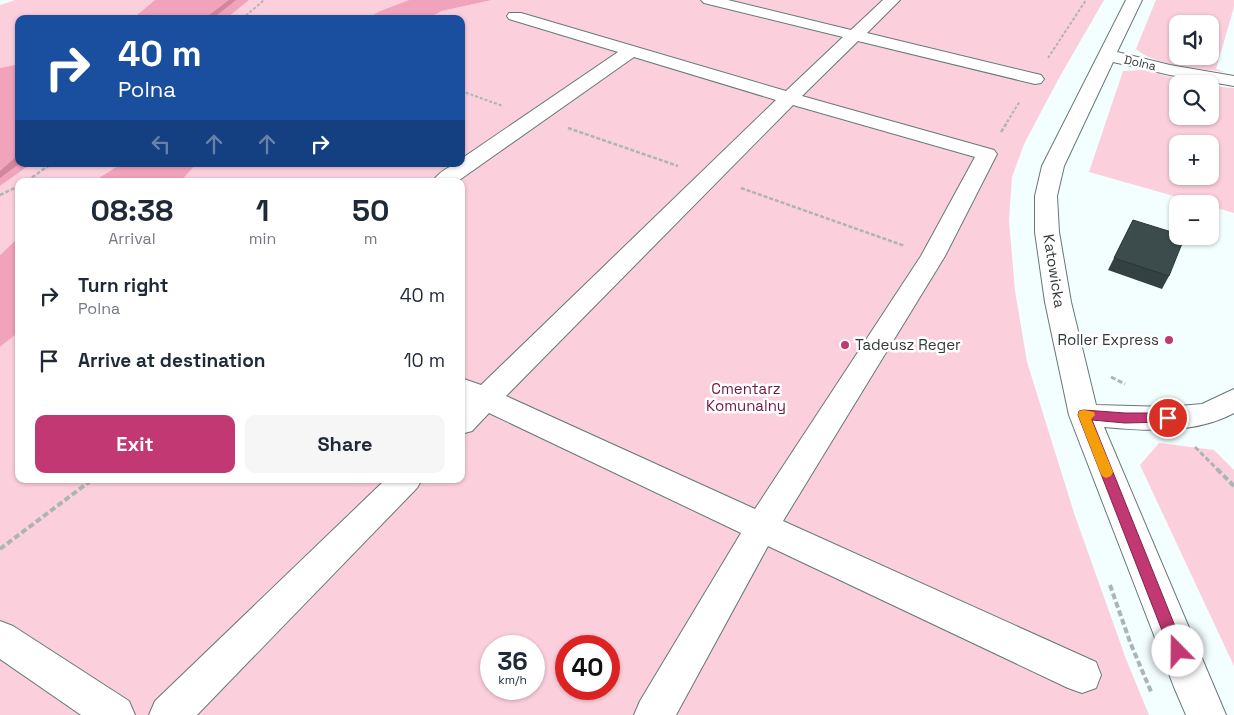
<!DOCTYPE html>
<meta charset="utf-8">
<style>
:root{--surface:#fff;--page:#f6f6f7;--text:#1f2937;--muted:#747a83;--accent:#c23872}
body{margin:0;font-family:"Space Grotesk",sans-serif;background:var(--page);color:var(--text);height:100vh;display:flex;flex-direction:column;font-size:19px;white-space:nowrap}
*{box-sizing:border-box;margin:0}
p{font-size:16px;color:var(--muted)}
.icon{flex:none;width:28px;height:28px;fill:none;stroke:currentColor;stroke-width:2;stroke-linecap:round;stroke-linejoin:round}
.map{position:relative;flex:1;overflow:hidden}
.drawer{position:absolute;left:15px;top:178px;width:450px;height:305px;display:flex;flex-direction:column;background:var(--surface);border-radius:10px;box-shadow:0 1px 4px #0004}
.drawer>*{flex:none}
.hud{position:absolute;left:15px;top:15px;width:450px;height:152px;border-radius:10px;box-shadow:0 1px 4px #0004;background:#1a4fa0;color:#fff;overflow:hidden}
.tools{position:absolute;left:1169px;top:15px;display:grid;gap:10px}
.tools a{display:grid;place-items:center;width:50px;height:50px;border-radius:10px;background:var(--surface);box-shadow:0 1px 4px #0004;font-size:25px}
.speed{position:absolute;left:480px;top:635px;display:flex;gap:10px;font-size:25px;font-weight:700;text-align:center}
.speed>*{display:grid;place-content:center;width:65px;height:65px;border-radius:50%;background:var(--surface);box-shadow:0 1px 4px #0004;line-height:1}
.speed small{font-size:12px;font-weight:400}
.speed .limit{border:8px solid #d22;background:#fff;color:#111}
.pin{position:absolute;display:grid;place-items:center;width:42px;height:42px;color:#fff;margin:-21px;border:2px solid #fff;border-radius:50%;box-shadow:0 1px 5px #0007}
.me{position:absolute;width:55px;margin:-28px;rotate:338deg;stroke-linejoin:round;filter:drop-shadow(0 0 4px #0008)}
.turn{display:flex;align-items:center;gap:18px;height:105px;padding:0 20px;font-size:22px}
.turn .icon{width:65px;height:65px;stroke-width:2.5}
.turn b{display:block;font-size:35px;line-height:42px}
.lanes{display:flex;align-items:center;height:48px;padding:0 20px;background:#0003;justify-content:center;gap:25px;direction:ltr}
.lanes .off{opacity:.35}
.eta{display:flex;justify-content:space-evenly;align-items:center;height:85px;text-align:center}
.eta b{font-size:30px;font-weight:600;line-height:35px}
.action{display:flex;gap:10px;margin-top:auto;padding:10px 20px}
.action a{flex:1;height:58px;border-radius:10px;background:var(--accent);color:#fff;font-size:20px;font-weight:600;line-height:58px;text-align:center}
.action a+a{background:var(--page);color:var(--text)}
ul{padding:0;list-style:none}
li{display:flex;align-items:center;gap:15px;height:65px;padding:0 20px}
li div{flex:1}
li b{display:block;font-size:19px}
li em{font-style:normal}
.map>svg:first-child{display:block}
.green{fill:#fccfdc;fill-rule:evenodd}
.forest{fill:#f2a3bc}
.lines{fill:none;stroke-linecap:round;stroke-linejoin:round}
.stream{fill:#d2869e;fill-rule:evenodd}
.minor-casing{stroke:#667879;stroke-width:2}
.path-far3{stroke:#acb5b6;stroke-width:2;stroke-dasharray:3 2;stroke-linecap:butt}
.path-far2{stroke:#acb5b6;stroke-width:2.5;stroke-dasharray:4 2;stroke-linecap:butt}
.path-far1{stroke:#acb5b6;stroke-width:3;stroke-dasharray:5 2.5;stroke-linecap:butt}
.path{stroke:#acb5b6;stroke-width:4;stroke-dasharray:6 3;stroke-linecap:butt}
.minor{fill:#fff;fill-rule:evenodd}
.wall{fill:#344142}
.building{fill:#3c4c4d;stroke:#2a3536}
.route{fill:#c23872;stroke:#7e244a}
.slow{fill:#f59e0b}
.poi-dot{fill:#c23872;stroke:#fff;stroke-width:2}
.labels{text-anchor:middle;stroke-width:5;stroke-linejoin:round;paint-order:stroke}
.far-street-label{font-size:12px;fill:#313839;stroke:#fff}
.street-label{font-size:15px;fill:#313839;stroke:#fff}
.poi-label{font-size:15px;fill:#313839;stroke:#fff;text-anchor:end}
.park-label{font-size:15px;fill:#72173f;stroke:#fff}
</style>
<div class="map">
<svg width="1234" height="715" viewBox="0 0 1234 715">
<rect width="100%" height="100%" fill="#f3feff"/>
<g class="green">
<path d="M15 0H155L132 19H19V64L0 68V5Z"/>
<path d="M249 0H409L380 11 366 19H226Z"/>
<path d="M492 0H1104L1059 78 1024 144 1012 177 1009 220 1015 291 1027 362 1074 513 1126 659 1149 715H0V347L19 332V479H461V181H181L196 164H461V19H427L442 11ZM491 646H534V689H491ZM566 646H609V689H566Z"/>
<path d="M1156 0H1234V7L1216 69 1225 72C1201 69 1153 65 1136 49ZM1178 24H1210V56H1178Z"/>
<path d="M1143 70 1198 84H1178V116H1210V86L1234 88V213L1210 206V204H1202L1089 172 1123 71ZM1178 144H1210V176H1178Z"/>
<path d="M31 164H121L94 181H19V237L0 255V186Z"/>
<path d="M1159 443 1214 450 1234 470V666L1140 465Z"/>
</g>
<g class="forest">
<path d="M155 0H249L226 19H132Z"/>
<path d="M409 0H492L442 11 427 19H366L380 11Z"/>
<path d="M19 64V164H31L0 186V68Z"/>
<path d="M121 164H196L181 181H94Z"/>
<path d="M19 237V332L0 347V255Z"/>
</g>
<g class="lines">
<g class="stream">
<path d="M229 0H236L212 19H204Z"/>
<path d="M16 157H19V164L0 178V171Z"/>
</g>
<defs>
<g id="minor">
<path d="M701 0H728L851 30 883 0H900L867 33 1041 75 1044 79 1041 83 1035 84 858 41 802 96 994 150 997 154 945 256 783 521 1096 662 1101 675 1096 688 1082 693 1068 688 768 546 676 715H634L640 701 741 533 489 413 472 431 461 434V405L464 402 461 400V378L481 385 776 100 634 57 458 181H433C438 173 451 164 461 164V159L618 52 509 19 507 16 509 13H521L786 91 843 37 704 3ZM793 105 975 157 921 256 755 509 506 396Z"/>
<path d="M1126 0H1142L1117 52 1170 65 1234 76V86L1170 75 1113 62 1064 166 1057 196 1059 232 1071 302 1096 405 1168 407 1202 404 1234 389V413C1195 434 1147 431 1104 427L1226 715H1186L1174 687 1069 415 1045 302 1035 232V196L1042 166Z"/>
<path d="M386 479H422L417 488 197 715H149L155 701Z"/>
<path d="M0 621 13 626 129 701 135 715H81L0 659Z"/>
</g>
</defs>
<use href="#minor" class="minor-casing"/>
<g class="path-far3">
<path d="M242 19 264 0"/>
<path d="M1048 58 1086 0"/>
<path d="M461 91 503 106"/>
<path d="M1007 122 1020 101"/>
</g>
<g class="path-far2">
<path d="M568 128 678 166"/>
<path d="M1001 132 1008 121"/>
<path d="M27 181 51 164"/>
<path d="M741 188 905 246"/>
<path d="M0 195 19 186"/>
</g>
<g class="path-far1">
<path d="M1111 377 1125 384"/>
<path d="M1195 447 1218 470"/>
</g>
<g class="path">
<path d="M1217 469 1234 486"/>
<path d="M0 549 93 479"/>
<path d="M1110 585 1130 642 1152 694"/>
</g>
<use href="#minor" class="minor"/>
</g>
<path class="wall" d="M1133 220 1169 276 1162 289 1108 270Z"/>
<path class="building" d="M1133 220 1178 234V236H1185L1169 276 1114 258Z"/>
<path class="route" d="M1084 410 1125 413H1168L1172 415 1174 418 1172 421 1168 422 1125 423 1092 420 1185 651 1183 656 1178 658 1172 656 1170 651 1078 415 1079 411Z"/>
<path class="slow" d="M1084 410 1094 412 1095 415 1091 419 1113 472 1111 476 1106 478 1102 476 1100 472 1078 415 1079 411Z"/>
<g class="poi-dot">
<circle cx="1169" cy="340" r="5"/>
<circle cx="845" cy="345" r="5"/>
</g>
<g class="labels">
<g class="far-street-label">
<text transform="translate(1140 63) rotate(13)" y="4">Dolna</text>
</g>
<g class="street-label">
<text transform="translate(1054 271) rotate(81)" y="5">Katowicka</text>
</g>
<g class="poi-label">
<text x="1159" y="345">Roller Express</text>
<text x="855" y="350" text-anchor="start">Tadeusz Reger</text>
</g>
<g class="park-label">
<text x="746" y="394">Cmentarz<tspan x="746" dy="17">Komunalny</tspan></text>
</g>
</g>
</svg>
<div class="tools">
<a><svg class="icon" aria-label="sound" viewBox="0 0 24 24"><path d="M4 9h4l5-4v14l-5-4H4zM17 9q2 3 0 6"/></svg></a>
<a><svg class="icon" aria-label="search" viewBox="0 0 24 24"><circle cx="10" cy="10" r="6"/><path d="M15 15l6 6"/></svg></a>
<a>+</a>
<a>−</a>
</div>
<div class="speed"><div>36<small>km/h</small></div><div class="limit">40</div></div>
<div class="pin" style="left:1168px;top:418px;background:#d93025"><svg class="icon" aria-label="arrive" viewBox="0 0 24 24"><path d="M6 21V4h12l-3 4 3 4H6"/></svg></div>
<svg class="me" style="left:1178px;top:651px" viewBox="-20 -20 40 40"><circle r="19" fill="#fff"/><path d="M0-13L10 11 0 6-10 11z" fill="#c23872"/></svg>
<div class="hud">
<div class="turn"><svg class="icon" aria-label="right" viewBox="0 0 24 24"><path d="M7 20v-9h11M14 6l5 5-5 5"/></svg><div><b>40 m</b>Polna</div></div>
<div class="lanes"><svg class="icon off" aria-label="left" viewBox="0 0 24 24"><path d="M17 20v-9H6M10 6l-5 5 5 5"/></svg><svg class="icon off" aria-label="ahead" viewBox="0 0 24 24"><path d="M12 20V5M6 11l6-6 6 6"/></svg><svg class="icon off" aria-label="ahead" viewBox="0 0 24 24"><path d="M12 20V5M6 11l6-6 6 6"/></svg><svg class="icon" aria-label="right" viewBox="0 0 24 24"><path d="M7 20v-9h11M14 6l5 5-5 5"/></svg></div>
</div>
<section class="drawer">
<div class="eta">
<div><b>08:38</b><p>Arrival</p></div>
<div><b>1</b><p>min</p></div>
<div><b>50</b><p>m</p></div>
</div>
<ul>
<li><svg class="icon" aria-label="right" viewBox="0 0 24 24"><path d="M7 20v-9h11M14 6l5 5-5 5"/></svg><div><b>Turn right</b><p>Polna</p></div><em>40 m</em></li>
<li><svg class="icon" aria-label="arrive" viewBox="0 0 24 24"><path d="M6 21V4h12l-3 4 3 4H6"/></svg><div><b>Arrive at destination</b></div><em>10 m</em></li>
</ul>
<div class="action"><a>Exit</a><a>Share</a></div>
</section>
</div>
